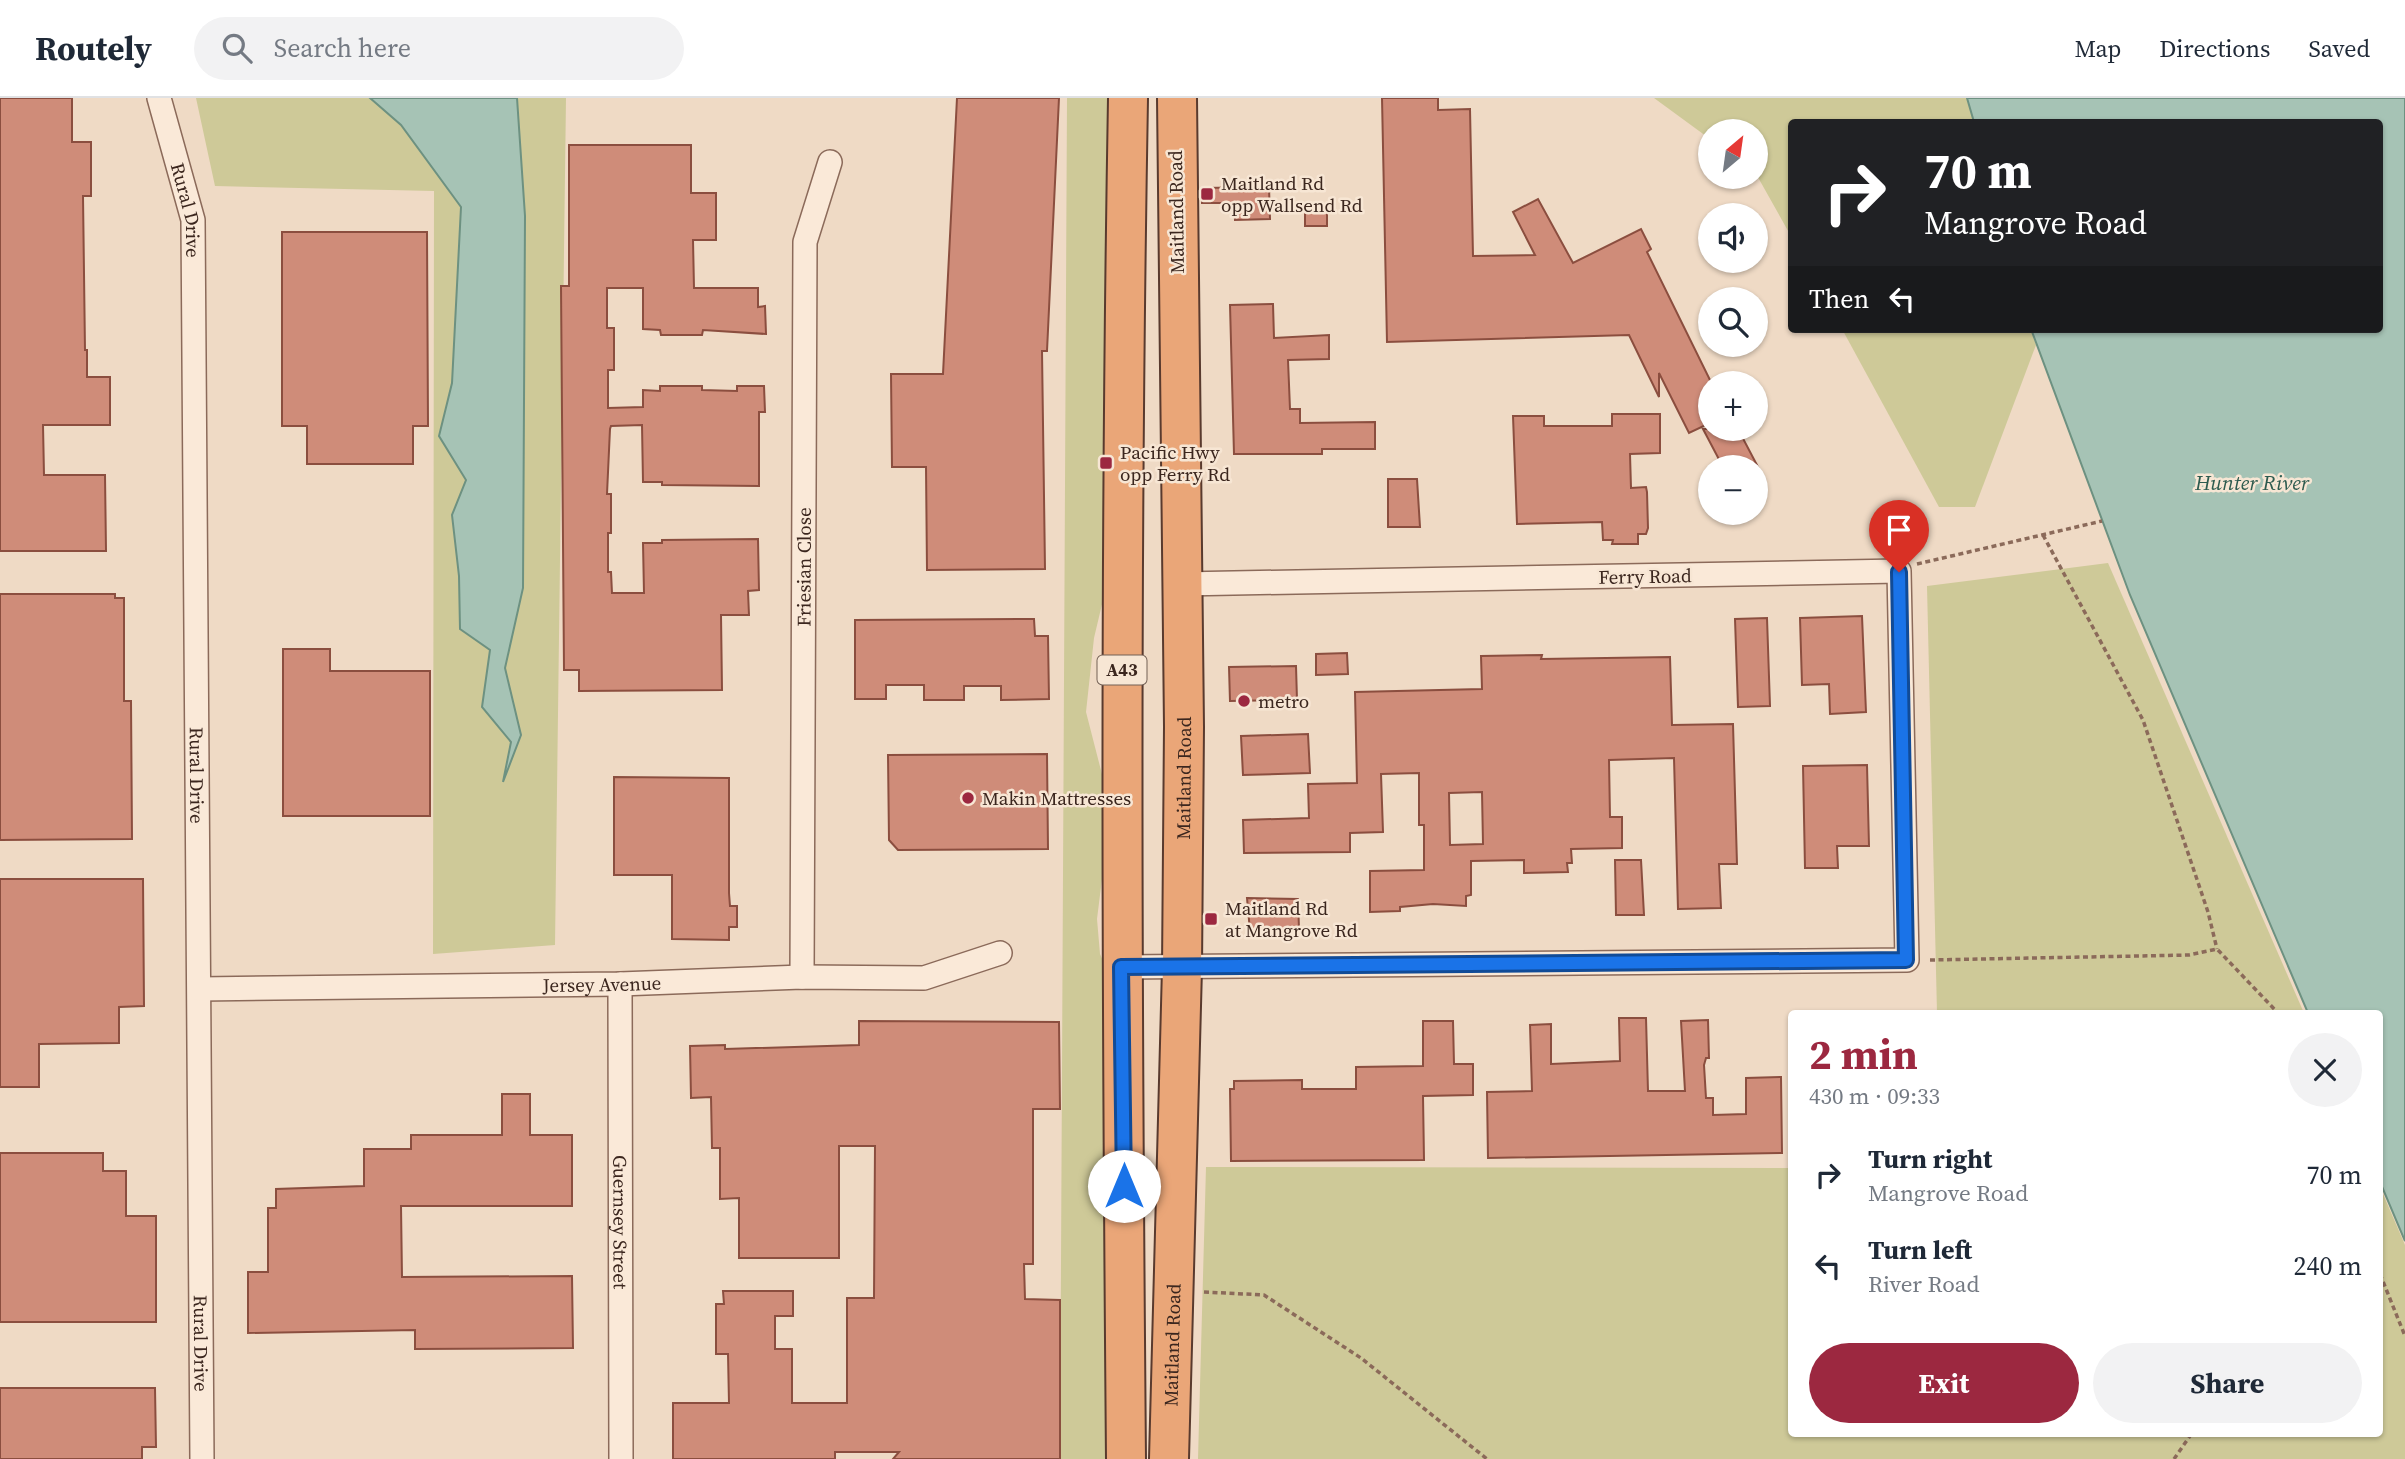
<!DOCTYPE html>
<meta charset="utf-8">
<style>
:root{--surface:#fff;--page:#f2f2f3;--text:#1f2937;--muted:#747a83;--line:#e0e1e3;--accent:#9c2840}
body{margin:0;font-family:"Source Serif 4",serif;background:var(--page);color:var(--text);height:100vh;display:flex;flex-direction:column;font-size:26px;white-space:nowrap}
*{box-sizing:border-box;margin:0}
p{font-size:23px;color:var(--muted)}
.icon{flex:none;width:38px;height:38px;fill:none;stroke:currentColor;stroke-width:2;stroke-linecap:round;stroke-linejoin:round}
.map{position:relative;flex:1;overflow:hidden}
.drawer{position:absolute;left:1788px;top:912px;width:595px;height:427px;display:flex;flex-direction:column;background:var(--surface);border-radius:7px;box-shadow:0 2px 5px #0004}
.drawer>*{flex:none}
.guide{position:absolute;left:1788px;top:21px;width:595px;height:214px;border-radius:7px;box-shadow:0 2px 5px #0004;background:#202124;color:#fff;overflow:hidden}
.needle{width:46px;rotate:29deg}
.tools{position:absolute;left:1698px;top:21px;display:grid;gap:14px}
.tools a{display:grid;place-items:center;width:70px;height:70px;border-radius:50%;background:var(--surface);box-shadow:0 2px 5px #0004;font-size:35px}
.pin{position:absolute;display:grid;place-items:center;width:60px;height:60px;color:#fff;margin:-72px -30px;border-radius:50% 50% 50% 0;rotate:-45deg;box-shadow:0 0 7px #0007}
.pin .icon{rotate:45deg}
.me{position:absolute;width:77px;margin:-38px;rotate:0deg;stroke-linejoin:round;filter:drop-shadow(0 0 5px #0008)}
.turn{display:flex;align-items:center;gap:24px;height:147px;padding:0 21px;font-size:32px}
.turn .icon{width:91px;height:91px;stroke-width:2.5}
.turn b{display:block;font-size:49px;line-height:60px}
.then{display:flex;align-items:center;height:66px;padding:0 21px;background:#0003;gap:14px;font-size:26px}
.round{display:grid;place-items:center;flex:none;width:74px;height:74px;border-radius:37px;background:var(--page)}
.summary{display:flex;align-items:center;justify-content:space-between;height:119px;padding:0 21px}
h1{font-size:42px;font-weight:700;line-height:52px;color:var(--accent)}
.primary-button{display:flex;gap:14px;margin-top:auto;padding:14px 21px}
.primary-button a{flex:1;height:80px;border-radius:42px;background:var(--accent);color:#fff;font-size:28px;font-weight:700;line-height:80px;text-align:center}
.primary-button a+a{background:var(--page);color:var(--text)}
ul{padding:0;list-style:none}
li{display:flex;align-items:center;gap:21px;height:91px;padding:0 21px}
li div{flex:1}
li b{display:block;font-size:26px}
li em{font-style:normal}
header{display:flex;align-items:center;gap:42px;box-sizing:border-box;height:98px;padding:0 35px;background:var(--surface);border-bottom:2px solid var(--line)}
header strong{font-size:33px}
nav{display:flex;gap:38px;margin-inline-start:auto;font-size:24px}
.search{width:490px;height:63px;background:var(--page);display:flex;align-items:center;gap:18px;box-sizing:border-box;padding:0 24px;border-radius:38px;color:var(--muted);font-size:26px}
.map>svg:first-child{display:block}
.green{fill:#cec998}
.water{fill:#a6c3b5;stroke:#6d9181;stroke-width:2}
.building{fill:#cf8c79;stroke:#8b4e3f;stroke-width:2;fill-rule:evenodd}
.lines{fill:none;stroke-linecap:round;stroke-linejoin:round}
.minor-casing{stroke:#8b6a5a;stroke-width:26}
.trunk-casing{stroke:#593a2e;stroke-width:42}
.path{stroke:#8b6a5a;stroke-width:3.5;stroke-dasharray:5 3.5;stroke-linecap:butt}
.minor{stroke:#fae9d8;stroke-width:23}
.trunk{stroke:#eaa678;stroke-width:38}
.route-casing{stroke:#114b97;stroke-width:18}
.route{stroke:#1a73e8;stroke-width:12}
.poi-dot{fill:#9c2840;stroke:#f7e6d4;stroke-width:2.5}
.labels{text-anchor:middle;stroke-width:5;stroke-linejoin:round;paint-order:stroke}
.shield{fill:#f7e6d4;stroke:#736055;stroke-width:2}
.shield-label{font-size:18px;font-weight:bold;fill:#3b261e}
.poi-label{font-size:19px;fill:#3b261e;stroke:#f7e6d4;text-anchor:start}
.street-label{font-size:19px;fill:#3b261e;stroke:#f7e6d4}
.water-label{font-size:21px;font-style:italic;fill:#2d5b4f;stroke:#f7e6d4}
</style>
<header>
<strong>Routely</strong>
<div class="search"><svg class="icon" aria-label="search" viewBox="0 0 24 24"><circle cx="10" cy="10" r="6"/><path d="M15 15l6 6"/></svg>Search here</div>
<nav><a>Map</a><a>Directions</a><a>Saved</a></nav>
</header>
<div class="map">
<svg width="2405" height="1361" viewBox="0 0 2405 1361">
<rect width="100%" height="100%" fill="#efdac5"/>
<g class="green">
<path d="M196 0H566L555 847 433 856 434 93 215 88Z"/>
<path d="M1067 0H1114L1112 377 1103 502 1094 540 1086 614 1105 688 1104 765 1097 821 1100 856 1113 885 1110 1361H1060Z"/>
<path d="M1654 0H1967L1974 24H1792V140L1755 74V33H1710V41Z"/>
<path d="M1842 231H2031L2036 247 1975 409H1939Z"/>
<path d="M2108 465 2304 915H1937L1927 488Z"/>
<path d="M1206 1069 1792 1070V1335H2380V1089L2405 1147V1361H1198Z"/>
</g>
<g class="water">
<path d="M370 0H517L525 118 523 490 505 570 521 637 503 684 511 644 482 609 490 552 460 531 459 478 452 417 466 382 439 338 452 285 461 109 401 27Z"/>
<path d="M1967 0H2405V1143L2380 1084V915H2308L2130 497 2031 231H2380V24H1974Z"/>
</g>
<g class="building">
<path d="M0 0H72V44H91V98H83L85 252H87V279H110V327H43L44 377H105L106 453H0Z"/>
<path d="M957 0H1059L1047 253H1042L1045 471 927 472 926 369H892L891 276H943Z"/>
<path d="M1382 0H1438V12L1470 11 1473 158 1535 157 1513 114 1538 101 1573 165 1641 131 1651 151 1647 154 1710 282V325L1689 335 1659 275V299L1629 237 1387 244Z"/>
<path d="M569 47H691V95H716V142H693L694 190H758V209L765 208 766 236 703 232 702 237H661L660 232 643 231V190H607V230H614V272H608V310L643 309V292L660 293V288H702V292L737 293V288H764L765 314H759V388L662 387V384H643L642 327 611 328 610 331 607 396H611V435H608V474H611L612 495H644L643 445H662V442L758 441 759 492 748 493 749 517H721L722 592 579 593V572H564L561 188H569Z"/>
<path d="M1269 89 1270 121 1235 122 1234 105H1202V90Z"/>
<rect x="1305" y="110" width="22" height="18"/>
<path d="M282 134H427L428 328H413V366H307V328H282Z"/>
<path d="M1273 206 1274 240 1329 237V261L1288 262 1290 311H1300V325L1375 324V351H1322V356H1234L1230 207Z"/>
<path d="M1612 316H1660V355L1630 356 1631 390 1646 389 1647 394 1648 430 1646 436H1638V446H1612L1613 442H1603L1602 424 1517 426 1513 318H1544V328H1612Z"/>
<path d="M1703 331H1738L1758 369H1723Z"/>
<path d="M1388 381H1417L1420 429H1388Z"/>
<path d="M0 496H115V500H124V603H131L132 741 0 742Z"/>
<path d="M1862 518 1866 614 1830 616 1829 586 1802 587 1800 520Z"/>
<path d="M1767 520 1770 608 1738 609 1735 521Z"/>
<path d="M1034 521 1035 538H1048L1049 601 1001 602V588H964V602H924V587H886V601H855V522Z"/>
<path d="M283 551H330V573H430V718H283Z"/>
<path d="M1347 555 1348 576 1316 577V556Z"/>
<path d="M1542 557 1541 561 1670 559 1672 627 1733 626 1737 766H1719L1721 810 1678 811 1674 660 1609 662 1610 719H1622V750L1571 751 1572 765H1567L1568 774 1524 775V762L1471 763V797L1466 798V808L1433 806 1400 809V813L1370 814V773L1424 772V727H1419V675L1381 676 1383 734 1350 735V754L1244 755 1243 722 1309 720 1308 686 1357 685 1355 594 1482 591 1481 558ZM1482 694 1483 746 1450 747 1449 695Z"/>
<path d="M1296 568 1297 602 1230 603 1229 569Z"/>
<path d="M1308 636 1310 675 1243 677 1241 638Z"/>
<path d="M1047 656 1048 751 898 752 889 742 888 657Z"/>
<path d="M1867 667 1869 748H1837L1838 770H1805L1803 668Z"/>
<path d="M614 679 729 680V795L730 808H737V829H729V842L672 841V777H614Z"/>
<path d="M1615 762H1641L1644 817H1616Z"/>
<path d="M0 781H143L144 908 119 909V945L39 946V989H0Z"/>
<path d="M1247 800 1298 801 1299 831 1250 833Z"/>
<path d="M1619 920H1646L1648 993H1685L1681 923 1708 922 1709 960H1706L1704 967 1706 1000H1713V1017L1746 1016V980L1781 979 1782 1055 1488 1060 1487 994 1532 993 1530 927 1551 926V966L1620 963Z"/>
<path d="M859 923 1059 924 1060 1011H1033V1166H1024L1025 1201 1060 1202V1361H893L899 1354H835V1361H673V1305H729L728 1256H716V1206H724L723 1193H793V1218H775V1251H792V1305H847V1200H874L875 1048H839V1160H739V1100L720 1101V1050H712L711 999 691 1000 690 948 725 947V951L859 947Z"/>
<path d="M1423 923H1453L1454 966H1473V997L1423 998 1424 1062 1231 1063 1230 991H1234V983L1302 982V991H1356V969L1423 968Z"/>
<path d="M502 996H530V1037H572V1108H401L402 1179 572 1178 573 1250 415 1251V1232L248 1235V1174H268V1110H276V1091L364 1088V1051H411V1037H502Z"/>
<path d="M0 1055H103V1073H126V1118H156V1224H0Z"/>
<path d="M0 1290H155L156 1349H142V1361H0Z"/>
</g>
<g class="lines">
<defs>
<g id="minor">
<path id="s1" d="M159 0 193 122 202 1361"/>
<path d="M1121 869 1907 862 1899 473 1182 486"/>
<path id="s2" d="M802 879 805 144 830 64"/>
<path id="s3" d="M620 886 621 1361"/>
<path id="s4" d="M200 891 620 886 802 879 924 880 1000 855"/>
</g>
<g id="trunk">
<path d="M1126 1361C1122 907 1120 454 1128 0"/>
<path id="s5" d="M1169 1361 1182 870 1184 629 1177 0"/>
</g>
</defs>
<use href="#minor" class="minor-casing"/>
<use href="#trunk" class="trunk-casing"/>
<g class="path">
<path d="M2043 437 2143 622 2208 814 2217 851"/>
<path d="M1917 466 2102 423"/>
<path d="M1930 862 2189 857 2217 851 2278 915"/>
<path d="M2380 1176 2405 1238"/>
<path d="M1204 1194 1264 1197 1361 1260 1487 1361"/>
<path d="M2174 1361 2192 1335"/>
</g>
<use href="#minor" class="minor"/>
<use href="#trunk" class="trunk"/>
</g>
<g class="lines">
<defs>
<path id="route" d="M1124 1088 1121 869 1906 862 1899 474"/>
</defs>
<use href="#route" class="route-casing"/>
<use href="#route" class="route"/>
</g>
<g class="poi-dot">
<rect x="1200" y="89" width="14" height="14" rx="3.5"/>
<rect x="1099" y="358" width="14" height="14" rx="3.5"/>
<circle cx="1244" cy="603" r="7"/>
<circle cx="968" cy="700" r="7"/>
<rect x="1204" y="814" width="14" height="14" rx="3.5"/>
</g>
<g class="labels">
<rect class="shield" x="1097.5" y="557.5" width="49" height="29" rx="5"/>
<g class="shield-label">
<text x="1122" y="578">A43</text>
</g>
<g class="poi-label">
<text x="1221" y="92">Maitland Rd<tspan x="1221" dy="22">opp Wallsend Rd</tspan></text>
<text x="1120" y="361">Pacific Hwy<tspan x="1120" dy="22">opp Ferry Rd</tspan></text>
<text x="1258" y="610">metro</text>
<text x="982" y="707">Makin Mattresses</text>
<text x="1225" y="817">Maitland Rd<tspan x="1225" dy="22">at Mangrove Rd</tspan></text>
</g>
<g class="street-label">
<text dy="7" stroke="none"><textPath href="#s1" startOffset="116">Rural Drive</textPath></text>
<text transform="translate(1176 114) rotate(-91)" y="7">Maitland Road</text>
<text dy="7" stroke="none"><textPath href="#s2" startOffset="410">Friesian Close</textPath></text>
<text transform="translate(1645 478) rotate(-1)" y="7">Ferry Road</text>
<text dy="7" stroke="none"><textPath href="#s1" startOffset="682">Rural Drive</textPath></text>
<text dy="7" stroke="none"><textPath href="#s5" startOffset="681">Maitland Road</textPath></text>
<text dy="7" stroke="none"><textPath href="#s4" startOffset="402">Jersey Avenue</textPath></text>
<text dy="7" stroke="none"><textPath href="#s3" startOffset="238">Guernsey Street</textPath></text>
<text dy="7" stroke="none"><textPath href="#s1" startOffset="1250">Rural Drive</textPath></text>
<text dy="7" stroke="none"><textPath href="#s5" startOffset="114">Maitland Road</textPath></text>
</g>
<g class="water-label">
<text x="2252" y="392">Hunter River</text>
</g>
</g>
</svg>
<div class="tools">
<a><svg class="needle" viewBox="-14 -14 28 28"><path d="M0-13l5 13h-10z" fill="#e53935"/><path d="M0 13l5-13h-10z" fill="#747a83"/></svg></a>
<a><svg class="icon" aria-label="sound" viewBox="0 0 24 24"><path d="M4 9h4l5-4v14l-5-4H4zM17 9q2 3 0 6"/></svg></a>
<a><svg class="icon" aria-label="search" viewBox="0 0 24 24"><circle cx="10" cy="10" r="6"/><path d="M15 15l6 6"/></svg></a>
<a>+</a>
<a>−</a>
</div>
<div class="pin" style="left:1899px;top:474px;background:#d93025"><svg class="icon" aria-label="arrive" viewBox="0 0 24 24"><path d="M6 21V4h12l-3 4 3 4H6"/></svg></div>
<svg class="me" style="left:1124px;top:1088px" viewBox="-20 -20 40 40"><circle r="19" fill="#fff"/><path d="M0-13L10 11 0 6-10 11z" fill="#1a73e8"/></svg>
<div class="guide">
<div class="turn"><svg class="icon" aria-label="right" viewBox="0 0 24 24"><path d="M7 20v-9h11M14 6l5 5-5 5"/></svg><div><b>70 m</b>Mangrove Road</div></div>
<div class="then">Then<svg class="icon" aria-label="left" viewBox="0 0 24 24"><path d="M17 20v-9H6M10 6l-5 5 5 5"/></svg></div>
</div>
<section class="drawer">
<div class="summary"><div><h1>2 min</h1><p>430 m · 09:33</p></div><a class="round"><svg class="icon" aria-label="close" viewBox="0 0 24 24"><path d="M6 6l12 12M18 6L6 18"/></svg></a></div>
<ul>
<li><svg class="icon" aria-label="right" viewBox="0 0 24 24"><path d="M7 20v-9h11M14 6l5 5-5 5"/></svg><div><b>Turn right</b><p>Mangrove Road</p></div><em>70 m</em></li>
<li><svg class="icon" aria-label="left" viewBox="0 0 24 24"><path d="M17 20v-9H6M10 6l-5 5 5 5"/></svg><div><b>Turn left</b><p>River Road</p></div><em>240 m</em></li>
</ul>
<div class="primary-button"><a>Exit</a><a>Share</a></div>
</section>
</div>
